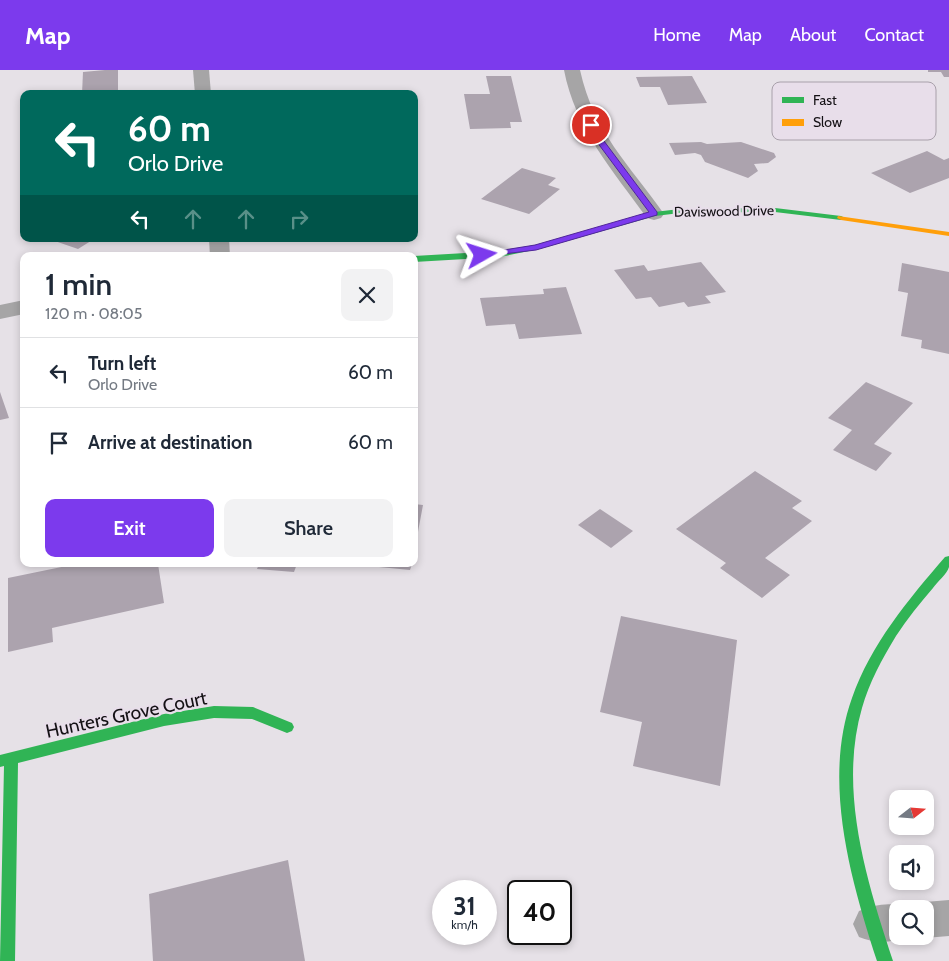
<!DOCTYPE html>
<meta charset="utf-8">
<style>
:root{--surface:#fff;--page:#f2f2f3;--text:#1f2937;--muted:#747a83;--line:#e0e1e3;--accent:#7c3aed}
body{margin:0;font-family:Cabin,sans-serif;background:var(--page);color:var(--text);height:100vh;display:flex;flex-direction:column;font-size:19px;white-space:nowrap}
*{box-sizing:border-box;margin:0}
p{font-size:16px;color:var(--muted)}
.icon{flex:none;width:28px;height:28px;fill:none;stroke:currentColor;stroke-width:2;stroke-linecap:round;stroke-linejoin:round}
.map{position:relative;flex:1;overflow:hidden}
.sheet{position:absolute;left:20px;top:182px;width:398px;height:315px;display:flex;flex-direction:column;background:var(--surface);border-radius:10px;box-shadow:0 2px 8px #0003}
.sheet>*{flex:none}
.banner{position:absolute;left:20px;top:20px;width:398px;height:152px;border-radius:10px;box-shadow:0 2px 8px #0003;background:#00695c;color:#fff;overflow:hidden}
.needle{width:32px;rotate:73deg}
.tools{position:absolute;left:889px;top:720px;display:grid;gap:10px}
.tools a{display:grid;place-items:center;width:45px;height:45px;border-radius:10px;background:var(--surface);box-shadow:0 2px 8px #0003;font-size:25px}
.speed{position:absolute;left:432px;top:810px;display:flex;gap:10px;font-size:25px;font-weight:700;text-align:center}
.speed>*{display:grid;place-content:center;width:65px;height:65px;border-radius:50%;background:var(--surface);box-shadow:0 2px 8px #0003;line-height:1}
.speed small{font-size:12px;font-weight:400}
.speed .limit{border:2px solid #111;border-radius:8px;background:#fff;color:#111}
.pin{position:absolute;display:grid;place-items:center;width:42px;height:42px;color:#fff;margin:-21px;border:2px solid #fff;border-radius:50%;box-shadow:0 1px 5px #0007}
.me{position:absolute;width:55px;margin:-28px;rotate:84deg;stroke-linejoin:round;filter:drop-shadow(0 0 4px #0008)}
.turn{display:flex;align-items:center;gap:18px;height:105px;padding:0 25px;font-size:22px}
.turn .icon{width:65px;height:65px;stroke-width:2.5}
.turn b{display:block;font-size:35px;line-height:42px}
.lanes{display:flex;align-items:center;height:48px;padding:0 25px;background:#0003;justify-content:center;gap:25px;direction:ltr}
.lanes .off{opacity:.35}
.round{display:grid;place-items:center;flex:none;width:52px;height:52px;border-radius:10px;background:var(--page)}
.overview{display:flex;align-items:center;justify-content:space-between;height:85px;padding:0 25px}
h1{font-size:30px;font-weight:600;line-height:38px}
.action{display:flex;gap:10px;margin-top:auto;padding:10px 25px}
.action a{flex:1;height:58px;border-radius:10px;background:var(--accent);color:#fff;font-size:20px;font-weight:600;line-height:58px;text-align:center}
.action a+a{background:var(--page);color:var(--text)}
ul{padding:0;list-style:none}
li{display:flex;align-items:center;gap:15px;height:70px;padding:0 25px;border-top:1px solid var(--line)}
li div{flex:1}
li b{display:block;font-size:19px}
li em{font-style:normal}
header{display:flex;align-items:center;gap:30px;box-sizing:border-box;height:70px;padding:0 25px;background:var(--accent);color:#fff}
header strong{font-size:24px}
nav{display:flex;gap:28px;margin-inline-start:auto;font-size:18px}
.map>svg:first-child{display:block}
.building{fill:#aca3ae}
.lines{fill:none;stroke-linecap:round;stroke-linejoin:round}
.street{fill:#a6a5a6;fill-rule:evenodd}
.fast{fill:#30b455;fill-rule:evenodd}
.slow{fill:#ff9f0a;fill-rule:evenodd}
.route{fill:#7c3aed;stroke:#51269a}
.labels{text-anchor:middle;stroke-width:4.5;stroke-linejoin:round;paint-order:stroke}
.far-street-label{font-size:14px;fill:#141115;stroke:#e8deea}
.near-street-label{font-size:19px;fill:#141115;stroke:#e8deea}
.key{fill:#e8deea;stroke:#a8a0aa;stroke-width:1}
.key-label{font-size:14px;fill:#141115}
</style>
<header>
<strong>Map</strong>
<nav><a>Home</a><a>Map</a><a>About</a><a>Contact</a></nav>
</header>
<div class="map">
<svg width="949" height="891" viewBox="0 0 949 891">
<rect width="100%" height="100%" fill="#e6e1e7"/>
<g class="building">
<path d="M105 0H118V22L82 24 83 2Z"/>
<path d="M928 0H949V7H944L941 2H928Z"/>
<path d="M486 6H511L522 52H510L511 58 470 59 464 24H490Z"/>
<path d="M692 6 707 33 668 35 660 17H640L636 7Z"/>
<path d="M839 12 899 16 900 23 910 24 912 33 877 31 878 40 842 37Z"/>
<path d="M701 72 707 74 741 72 774 83 776 87 768 93 754 94 758 101 748 108 705 92 701 85 695 83 675 85 669 73Z"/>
<path d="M927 81 944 90 949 88V108L910 123 871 103Z"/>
<path d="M522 98 556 108 548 115 560 119 529 144 481 129Z"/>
<path d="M49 169H94L78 179Z"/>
<path d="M701 192 726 222 705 226 711 233 688 237 684 232 659 237 651 227 636 229 614 200 644 195 648 201Z"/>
<path d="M902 193 949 202V284L921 278 922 270 901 266 908 223 898 221Z"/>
<path d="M566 217 582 264 519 269 515 254 486 256 480 228 544 224 543 219Z"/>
<path d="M866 312 913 333 874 374 892 383 876 401 833 380 852 360 828 348Z"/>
<path d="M0 322 9 348 0 350Z"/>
<path d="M755 401 802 431 792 438 812 451 765 488 790 505 762 528 720 498 726 493 676 459Z"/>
<path d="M414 434 423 435 415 478H414Z"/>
<path d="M600 439 633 461 611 478 578 455Z"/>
<path d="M76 494H158L164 533 52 558 53 572 8 582V508Z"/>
<path d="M259 494H297L294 502 257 499Z"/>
<path d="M348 494H412L410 500Z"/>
<path d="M621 546 737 570 720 716 633 696 642 652 600 642Z"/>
<path d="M288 790 305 891H153L149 824Z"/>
</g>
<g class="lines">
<g class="street">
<path d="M193 0H209L211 24H195Z"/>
<path d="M564 0H580C594 63 629 94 664 144L661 148 654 150 647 148C613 101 575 58 564 0Z"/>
<path d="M209 169H229L230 186H210Z"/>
<path d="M24 230V244L0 249V235Z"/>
<path d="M949 830V866L925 868 919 866H925V839H898V866H909C892 873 875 874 859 867L853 854 859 841C876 834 893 831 911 839L925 832Z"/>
</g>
<g class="fast">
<path d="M775 138 841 146 845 148 841 150 775 142 680 143 655 146 539 179 500 187 414 192V186L500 181 535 175 654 142 680 139Z"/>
<path d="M949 486C949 489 949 494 949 497 947 504 937 512 933 518 920 533 907 549 896 566 882 589 869 613 862 638 838 721 867 812 893 891H877C851 811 822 711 852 628 871 574 908 530 945 487Z"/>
<path d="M214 636 253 637 292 653 294 657 292 661 287 663 252 649 214 648 164 656 18 693 15 891H0L4 696 0 697V685L164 644Z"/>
</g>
<path class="slow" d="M838 146 949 162V166L841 150 837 148Z"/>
</g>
<path class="route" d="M588 54H593L601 67 657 142V145L536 180 479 187V184L535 175 649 142 594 68 587 55Z"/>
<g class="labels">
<g class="far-street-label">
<text transform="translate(724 141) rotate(-1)" y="5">Daviswood Drive</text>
</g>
<g class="near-street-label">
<text transform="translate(126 644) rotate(-12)" y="7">Hunters Grove Court</text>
</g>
</g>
<rect x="772" y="12" width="164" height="58" rx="8" class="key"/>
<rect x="782" y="27" width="22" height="6" fill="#30b455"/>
<rect x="782" y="49" width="22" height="7" fill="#ff9f0a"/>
<g class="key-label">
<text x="813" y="35">Fast</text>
<text x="813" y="57">Slow</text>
</g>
</svg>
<div class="tools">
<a><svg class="needle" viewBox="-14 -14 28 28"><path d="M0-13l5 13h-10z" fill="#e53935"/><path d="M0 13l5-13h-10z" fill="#747a83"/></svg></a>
<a><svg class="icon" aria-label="sound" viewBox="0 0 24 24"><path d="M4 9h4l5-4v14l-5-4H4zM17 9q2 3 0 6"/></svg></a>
<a><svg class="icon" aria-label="search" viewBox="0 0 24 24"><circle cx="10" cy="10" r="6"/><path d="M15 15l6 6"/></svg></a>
</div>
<div class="speed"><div>31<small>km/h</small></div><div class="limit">40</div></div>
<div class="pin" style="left:591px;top:55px;background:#d93025"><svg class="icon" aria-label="arrive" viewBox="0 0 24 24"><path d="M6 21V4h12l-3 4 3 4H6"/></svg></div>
<svg class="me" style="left:482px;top:185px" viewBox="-20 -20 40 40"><path d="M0-17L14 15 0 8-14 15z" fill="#7c3aed" stroke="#fff" stroke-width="4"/></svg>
<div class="banner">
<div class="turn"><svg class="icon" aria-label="left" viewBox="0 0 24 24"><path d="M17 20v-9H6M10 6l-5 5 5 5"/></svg><div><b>60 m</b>Orlo Drive</div></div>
<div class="lanes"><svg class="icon" aria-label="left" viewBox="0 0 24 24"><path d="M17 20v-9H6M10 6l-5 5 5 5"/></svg><svg class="icon off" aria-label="ahead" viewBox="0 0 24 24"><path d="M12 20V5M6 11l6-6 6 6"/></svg><svg class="icon off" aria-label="ahead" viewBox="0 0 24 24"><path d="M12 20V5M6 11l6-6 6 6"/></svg><svg class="icon off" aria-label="right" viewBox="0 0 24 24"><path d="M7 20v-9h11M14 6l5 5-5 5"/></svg></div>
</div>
<section class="sheet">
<div class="overview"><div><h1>1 min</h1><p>120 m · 08:05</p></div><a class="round"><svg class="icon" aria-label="close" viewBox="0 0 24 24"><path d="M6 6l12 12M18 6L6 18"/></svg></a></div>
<ul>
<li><svg class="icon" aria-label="left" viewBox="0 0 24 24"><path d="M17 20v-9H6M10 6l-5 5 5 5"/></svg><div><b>Turn left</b><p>Orlo Drive</p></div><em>60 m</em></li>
<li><svg class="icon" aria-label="arrive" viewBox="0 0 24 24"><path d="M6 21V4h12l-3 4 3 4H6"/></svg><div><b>Arrive at destination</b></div><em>60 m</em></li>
</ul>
<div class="action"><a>Exit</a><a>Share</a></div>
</section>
</div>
